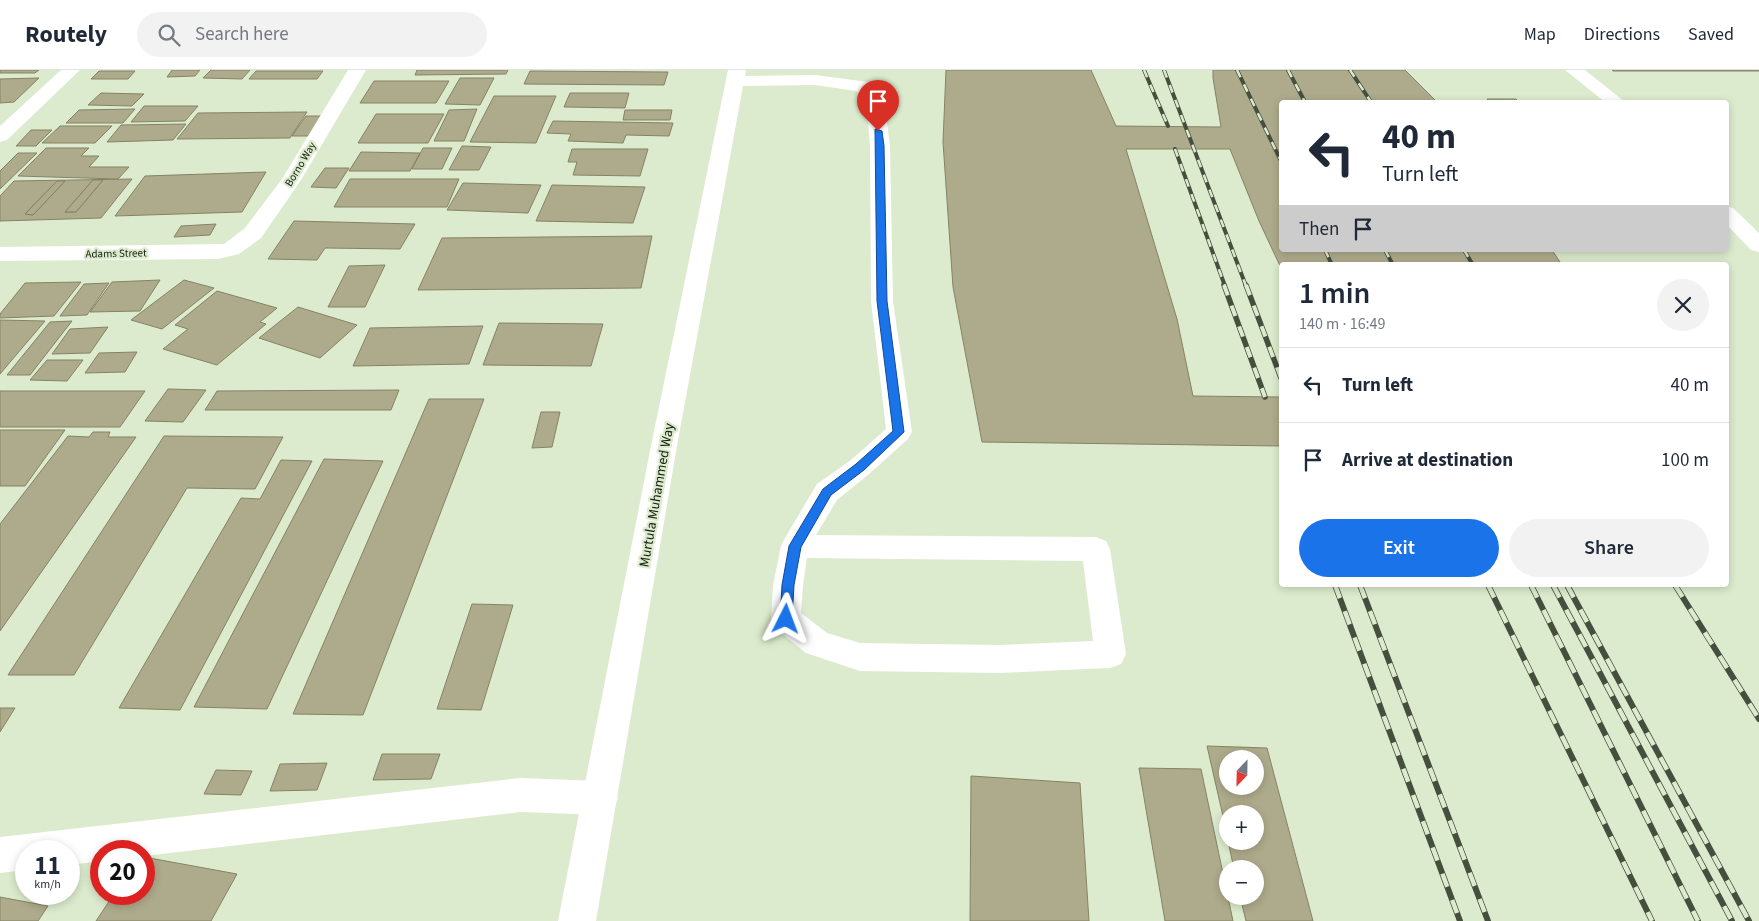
<!DOCTYPE html>
<meta charset="utf-8">
<style>
:root{--surface:#fff;--page:#f2f2f3;--text:#1f2937;--muted:#747a83;--line:#e0e1e3;--accent:#1a73e8}
body{margin:0;font-family:"Source Sans 3",sans-serif;background:var(--page);color:var(--text);height:100vh;display:flex;flex-direction:column;font-size:19px;white-space:nowrap}
*{box-sizing:border-box;margin:0}
p{font-size:16px;color:var(--muted)}
.icon{flex:none;width:28px;height:28px;fill:none;stroke:currentColor;stroke-width:2;stroke-linecap:round;stroke-linejoin:round}
.map{position:relative;flex:1;overflow:hidden}
.side{position:absolute;left:1279px;top:192px;width:450px;height:325px;display:flex;flex-direction:column;background:var(--surface);border-radius:5px;box-shadow:0 2px 8px #0003}
.side>*{flex:none}
.banner{position:absolute;left:1279px;top:30px;width:450px;height:152px;border-radius:5px;box-shadow:0 2px 8px #0003;background:#fff;color:var(--text);overflow:hidden}
.needle{width:32px;rotate:202deg}
.fabs{position:absolute;left:1219px;top:680px;display:grid;gap:10px}
.fabs a{display:grid;place-items:center;width:45px;height:45px;border-radius:50%;background:var(--surface);box-shadow:0 2px 8px #0003;font-size:25px}
.speed{position:absolute;left:15px;top:770px;display:flex;gap:10px;font-size:25px;font-weight:700;text-align:center}
.speed>*{display:grid;place-content:center;width:65px;height:65px;border-radius:50%;background:var(--surface);box-shadow:0 2px 8px #0003;line-height:1}
.speed small{font-size:12px;font-weight:400}
.speed .limit{border:8px solid #d22;background:#fff;color:#111}
.pin{position:absolute;display:grid;place-items:center;width:42px;height:42px;color:#fff;margin:-51px -21px;border-radius:50% 50% 50% 0;rotate:-45deg;box-shadow:0 0 5px #0007}
.pin .icon{rotate:45deg}
.me{position:absolute;width:55px;margin:-28px;rotate:3deg;stroke-linejoin:round;filter:drop-shadow(0 0 4px #0008)}
.turn{display:flex;align-items:center;gap:18px;height:105px;padding:0 20px;font-size:22px}
.turn .icon{width:65px;height:65px;stroke-width:2.5}
.turn b{display:block;font-size:35px;line-height:42px}
.then{display:flex;align-items:center;height:48px;padding:0 20px;background:#0003;gap:10px;font-size:19px}
.round{display:grid;place-items:center;flex:none;width:52px;height:52px;border-radius:26px;background:var(--page)}
.head{display:flex;align-items:center;justify-content:space-between;height:85px;padding:0 20px}
h1{font-size:30px;font-weight:600;line-height:38px}
.button{display:flex;gap:10px;margin-top:auto;padding:10px 20px}
.button a{flex:1;height:58px;border-radius:30px;background:var(--accent);color:#fff;font-size:20px;font-weight:600;line-height:58px;text-align:center}
.button a+a{background:var(--page);color:var(--text)}
ul{padding:0;list-style:none}
li{display:flex;align-items:center;gap:15px;height:75px;padding:0 20px;border-top:1px solid var(--line)}
li div{flex:1}
li b{display:block;font-size:19px}
li em{font-style:normal}
header{display:flex;align-items:center;gap:30px;box-sizing:border-box;height:70px;padding:0 25px;background:var(--surface);border-bottom:1px solid var(--line)}
header strong{font-size:24px}
nav{display:flex;gap:28px;margin-inline-start:auto;font-size:18px}
.search{width:350px;height:45px;background:var(--page);display:flex;align-items:center;gap:12px;box-sizing:border-box;padding:0 18px;border-radius:28px;color:var(--muted);font-size:19px}
.map>svg:first-child{display:block}
.building{fill:#aeab8c;stroke:#858365;fill-rule:evenodd}
.lines{fill:none;stroke-linecap:round;stroke-linejoin:round}
.minor{fill:#fff;fill-rule:evenodd}
.major{fill:#fff;fill-rule:evenodd}
.rail-far2-casing{stroke:#464e3e;stroke-width:4}
.rail-far1-casing{stroke:#464e3e;stroke-width:5.5}
.rail-casing{stroke:#464e3e;stroke-width:6}
.rail-far2{stroke:#dcebcd;stroke-width:2.5;stroke-dasharray:8;stroke-linecap:butt}
.rail-far1{stroke:#dcebcd;stroke-width:4;stroke-dasharray:11;stroke-linecap:butt}
.rail{stroke:#dcebcd;stroke-width:4.5;stroke-dasharray:14;stroke-linecap:butt}
.route{fill:#1a73e8;stroke:#114b97}
.labels{text-anchor:middle;stroke-width:4.5;stroke-linejoin:round;paint-order:stroke}
.far-street-label{font-size:11px;fill:#181d12;stroke:#dcebcd}
.street-label{font-size:14px;fill:#181d12;stroke:#dcebcd}
</style>
<header>
<strong>Routely</strong>
<div class="search"><svg class="icon" aria-label="search" viewBox="0 0 24 24"><circle cx="10" cy="10" r="6"/><path d="M15 15l6 6"/></svg>Search here</div>
<nav><a>Map</a><a>Directions</a><a>Saved</a></nav>
</header>
<div class="map">
<svg width="1759" height="851" viewBox="0 0 1759 851">
<rect width="100%" height="100%" fill="#dcebcd"/>
<g class="building">
<path d="M0 0H39L35 3H0Z"/>
<path d="M172 0H200L195 6 167 7Z"/>
<path d="M211 0H250L242 9 203 8Z"/>
<path d="M417 0H508L506 4 415 5Z"/>
<path d="M946 0H1091L1116 56 1221 57 1213 8V0H1405L1437 32H1281V180H1552L1562 195H1281V198L1259 151 1230 79H1126L1177 249 1193 326 1281 327V376L982 372 953 217 943 72Z"/>
<path d="M1612 0H1759V1H1613Z"/>
<path d="M99 1H135L128 9H91Z"/>
<path d="M256 1H323L317 9H249Z"/>
<path d="M530 1 668 2 664 15 524 14Z"/>
<path d="M39 8 14 32 0 33V9Z"/>
<path d="M460 8H494L480 35 445 34Z"/>
<path d="M374 11H449L436 33H360Z"/>
<path d="M101 23 144 24 132 36 88 35Z"/>
<path d="M570 23H629L625 38 564 37Z"/>
<path d="M494 26H556L536 73 470 72Z"/>
<path d="M1487 29H1516L1519 32H1490Z"/>
<path d="M144 36H198L185 51 131 52Z"/>
<path d="M135 39 123 53H66L79 40Z"/>
<path d="M477 39 464 71H434L449 40Z"/>
<path d="M625 40H672L670 50H623Z"/>
<path d="M307 42 290 68 177 69 198 43Z"/>
<path d="M376 44H444L428 73H358Z"/>
<path d="M306 46H327L313 66H292Z"/>
<path d="M553 51 673 53 669 66 626 65 623 73 568 71 571 64 547 63Z"/>
<path d="M186 54 173 70 107 72 121 55Z"/>
<path d="M60 56H112L95 73H42Z"/>
<path d="M31 60H52L36 76H16Z"/>
<path d="M462 76 491 77 479 100H449Z"/>
<path d="M46 78H89L81 86H99L89 97H129L118 109 18 106Z"/>
<path d="M423 78H452L442 99H412Z"/>
<path d="M572 79H648L640 106 573 105 577 92H568Z"/>
<path d="M361 82 420 83 410 101H349Z"/>
<path d="M18 83H37L0 119V101Z"/>
<path d="M325 98H349L336 118 311 117Z"/>
<path d="M266 102 242 142 115 146 145 106Z"/>
<path d="M132 109 101 148 0 151V126L14 111ZM93 110H103L76 142H65ZM57 111H65L33 145 25 144Z"/>
<path d="M350 109H459L447 137H334Z"/>
<path d="M93 110H103L76 142H65Z"/>
<path d="M57 111H65L33 145 25 144Z"/>
<path d="M463 113 541 115 528 143 447 140Z"/>
<path d="M552 115 645 117 633 153 536 151Z"/>
<path d="M294 151 415 154 400 179 325 178 317 190 268 189Z"/>
<path d="M216 154 210 165 174 167 181 156Z"/>
<path d="M652 166 641 218 418 220 442 168Z"/>
<path d="M385 195 365 237H328L349 196Z"/>
<path d="M160 210 140 241 90 242 112 212Z"/>
<path d="M184 210 214 218 162 259 131 250Z"/>
<path d="M81 212 54 246 0 248V244L25 213Z"/>
<path d="M109 213 87 245 60 246 84 214Z"/>
<path d="M217 221 277 238 260 252 266 254 217 295 163 279 188 259 175 255Z"/>
<path d="M298 237 357 255 320 288 259 268Z"/>
<path d="M0 250 45 251 0 304Z"/>
<path d="M72 251 30 305H7L50 252Z"/>
<path d="M499 253 603 254 591 296 483 295Z"/>
<path d="M483 256 469 294 353 296 370 258Z"/>
<path d="M108 257 90 283 52 284 70 259Z"/>
<path d="M137 282 125 302 85 303 99 283Z"/>
<path d="M47 290H83L67 311 30 310Z"/>
<path d="M168 319 206 320 183 352 145 351Z"/>
<path d="M399 320 391 340H205L217 321Z"/>
<path d="M0 321H145L120 357H0Z"/>
<path d="M429 329H484L363 645 293 644Z"/>
<path d="M541 342H560L552 377 532 378Z"/>
<path d="M0 360H65L25 416H0Z"/>
<path d="M93 362H110L108 367H136L0 561V454L68 366 89 367Z"/>
<path d="M164 366 283 367 255 419 187 418 74 605H8Z"/>
<path d="M324 389 383 391 267 639 194 637Z"/>
<path d="M281 390 312 391 180 640 119 638 241 428 260 429Z"/>
<path d="M472 534 513 535 481 640 437 639Z"/>
<path d="M0 638H15L0 662Z"/>
<path d="M1207 676 1267 678 1313 851H1246L1240 826H1255V799H1234L1228 771H1255V744H1228V768ZM1228 689H1255V716H1228Z"/>
<path d="M382 684H440L431 709 373 710Z"/>
<path d="M327 693 317 720 270 721 280 694Z"/>
<path d="M1139 698 1201 699 1233 851H1165Z"/>
<path d="M216 700 252 701 241 725 204 724Z"/>
<path d="M971 706 1080 713 1089 851H970Z"/>
<path d="M144 787 237 804 211 851H96L114 824H144Z"/>
<path d="M0 827 48 836 38 851H0Z"/>
</g>
<g class="lines">
<g class="minor">
<path d="M61 0H80L7 70 0 72V56Z"/>
<path d="M348 0H366L301 110 261 168 239 184 218 189 0 191V177L224 174 245 158 282 109Z"/>
<path d="M1565 0H1585L1625 32H1605Z"/>
<path d="M815 5 868 12 884 30 890 76 893 231 912 362 908 369 869 404 837 430 816 465 1096 467 1106 471 1110 479 1126 584 1121 594 1110 598 1000 603 860 601 806 583 775 558 771 549 773 515 781 476 785 468 817 414 851 390 886 359 871 231 870 76 866 31 856 21 815 15 735 16 729 15 726 11 729 7 735 6ZM807 488 1083 491 1093 571 1000 575 860 573 827 563 801 543 803 515Z"/>
<path d="M1726 136 1733 138 1759 163V182L1751 180 1726 154Z"/>
<path d="M520 708 601 711 613 716 618 728 613 740 601 745 520 742 144 786V781H101V791L69 795V781H26V800L0 803V767Z"/>
</g>
<path class="major" d="M728 0H746L677 376 596 851H558L651 376Z"/>
<defs>
<g id="rail-far2">
<path d="M1144 0 1168 56"/>
<path d="M1164 0 1246 216"/>
<path d="M1237 0 1281 91"/>
<path d="M1288 0 1305 32"/>
<path d="M1350 0 1371 32"/>
<path d="M1175 79 1225 216"/>
<path d="M1325 180 1332 195"/>
<path d="M1385 180 1393 195"/>
<path d="M1464 180 1473 195"/>
</g>
<g id="rail-far1">
<path d="M1224 215 1265 327"/>
<path d="M1246 215 1281 308"/>
</g>
<g id="rail">
<path d="M1335 515 1460 851"/>
<path d="M1360 515 1488 851"/>
<path d="M1488 515 1652 851"/>
<path d="M1531 515 1698 851"/>
<path d="M1553 515 1732 851"/>
<path d="M1567 515 1749 851"/>
<path d="M1675 515 1759 649"/>
</g>
</defs>
<use href="#rail-far2" class="rail-far2-casing"/>
<use href="#rail-far1" class="rail-far1-casing"/>
<use href="#rail" class="rail-casing"/>
<use href="#rail-far2" class="rail-far2"/>
<use href="#rail-far1" class="rail-far1"/>
<use href="#rail" class="rail"/>
</g>
<path class="route" d="M875 59 882 61 884 76 887 231 904 362 864 400 831 425 801 477 794 515 792 549 790 553 786 555 781 553 780 549 782 515 789 476 823 419 856 394 893 361 877 231Z"/>
<g class="labels">
<g class="far-street-label">
<text transform="translate(300 94) rotate(-59)" y="4">Borno Way</text>
<text transform="translate(116 183) rotate(-1)" y="4">Adams Street</text>
</g>
<g class="street-label">
<text transform="translate(656 425) rotate(-80)" y="5">Murtula Muhammed Way</text>
</g>
</g>
</svg>
<div class="fabs">
<a><svg class="needle" viewBox="-14 -14 28 28"><path d="M0-13l5 13h-10z" fill="#e53935"/><path d="M0 13l5-13h-10z" fill="#747a83"/></svg></a>
<a>+</a>
<a>−</a>
</div>
<div class="speed"><div>11<small>km/h</small></div><div class="limit">20</div></div>
<div class="pin" style="left:878px;top:61px;background:#d93025"><svg class="icon" aria-label="arrive" viewBox="0 0 24 24"><path d="M6 21V4h12l-3 4 3 4H6"/></svg></div>
<svg class="me" style="left:786px;top:549px" viewBox="-20 -20 40 40"><path d="M0-17L14 15 0 8-14 15z" fill="#1a73e8" stroke="#fff" stroke-width="4"/></svg>
<div class="banner">
<div class="turn"><svg class="icon" aria-label="left" viewBox="0 0 24 24"><path d="M17 20v-9H6M10 6l-5 5 5 5"/></svg><div><b>40 m</b>Turn left</div></div>
<div class="then">Then<svg class="icon" aria-label="arrive" viewBox="0 0 24 24"><path d="M6 21V4h12l-3 4 3 4H6"/></svg></div>
</div>
<section class="side">
<div class="head"><div><h1>1 min</h1><p>140 m · 16:49</p></div><a class="round"><svg class="icon" aria-label="close" viewBox="0 0 24 24"><path d="M6 6l12 12M18 6L6 18"/></svg></a></div>
<ul>
<li><svg class="icon" aria-label="left" viewBox="0 0 24 24"><path d="M17 20v-9H6M10 6l-5 5 5 5"/></svg><div><b>Turn left</b></div><em>40 m</em></li>
<li><svg class="icon" aria-label="arrive" viewBox="0 0 24 24"><path d="M6 21V4h12l-3 4 3 4H6"/></svg><div><b>Arrive at destination</b></div><em>100 m</em></li>
</ul>
<div class="button"><a>Exit</a><a>Share</a></div>
</section>
</div>
